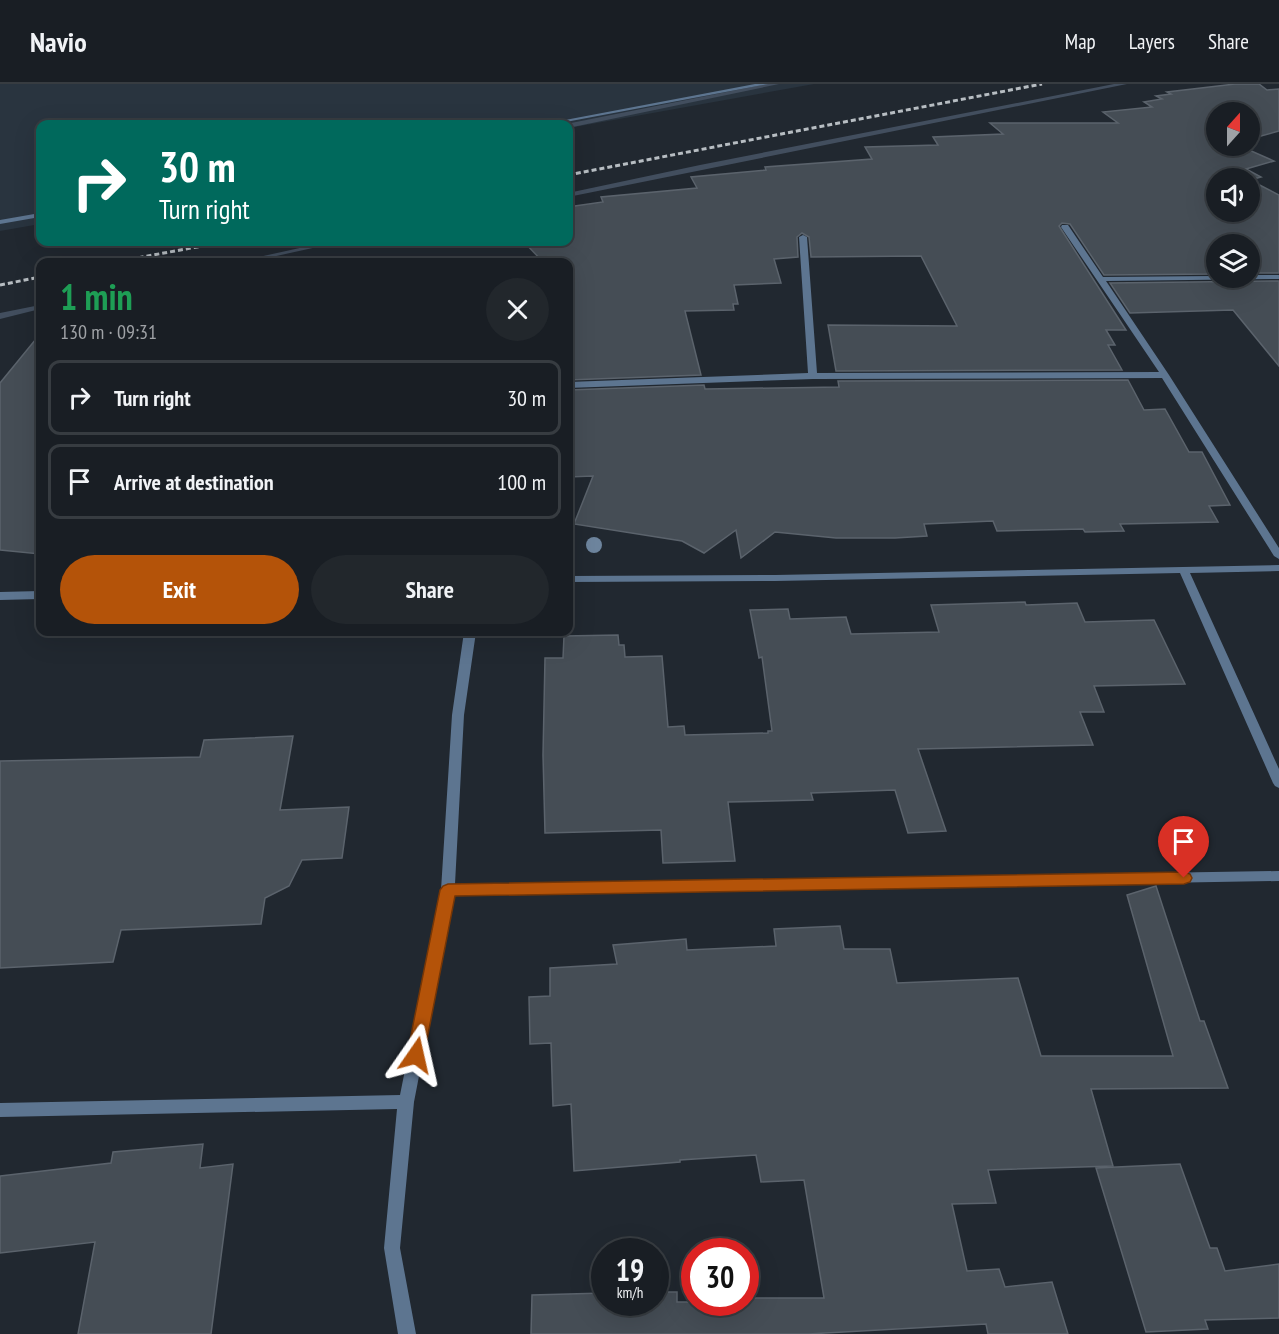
<!DOCTYPE html>
<meta charset="utf-8">
<style>
:root{--surface:#191e24;--page:#22272c;--text:#f1f3f6;--muted:#9fa2a6;--line:#373c41;--accent:#b45309}
body{margin:0;font-family:"PT Sans Narrow",sans-serif;background:var(--page);color:var(--text);height:100vh;display:flex;flex-direction:column;font-size:22px;white-space:nowrap}
*{box-sizing:border-box;margin:0}
p{font-size:20px;color:var(--muted)}
.icon{flex:none;width:33px;height:33px;fill:none;stroke:currentColor;stroke-width:2;stroke-linecap:round;stroke-linejoin:round}
.map{position:relative;flex:1;overflow:hidden}
.drawer{position:absolute;left:36px;top:174px;width:537px;height:378px;display:flex;flex-direction:column;background:var(--surface);border-radius:12px;box-shadow:0 6px 24px #0002,0 0 0 2px var(--line)}
.drawer>*{flex:none}
.banner{position:absolute;left:36px;top:36px;width:537px;height:126px;border-radius:12px;box-shadow:0 6px 24px #0002,0 0 0 2px var(--line);background:#00695c;color:#fff;overflow:hidden}
.needle{width:39px;rotate:21deg}
.tools{position:absolute;left:1206px;top:18px;display:grid;gap:12px}
.tools a{display:grid;place-items:center;width:54px;height:54px;border-radius:50%;background:var(--surface);box-shadow:0 6px 24px #0002,0 0 0 2px var(--line);font-size:30px}
.speed{position:absolute;left:591px;top:1154px;display:flex;gap:12px;font-size:30px;font-weight:700;text-align:center}
.speed>*{display:grid;place-content:center;width:78px;height:78px;border-radius:50%;background:var(--surface);box-shadow:0 6px 24px #0002,0 0 0 2px var(--line);line-height:1}
.speed small{font-size:15px;font-weight:400}
.speed .limit{border:9px solid #d22;background:#fff;color:#111}
.pin{position:absolute;display:grid;place-items:center;width:51px;height:51px;color:#fff;margin:-62px -26px;border-radius:50% 50% 50% 0;rotate:-45deg;box-shadow:0 0 6px #0007}
.pin .icon{rotate:45deg}
.me{position:absolute;width:66px;margin:-33px;rotate:11deg;stroke-linejoin:round;filter:drop-shadow(0 0 4px #0008)}
.turn{display:flex;align-items:center;gap:21px;height:126px;padding:0 24px;font-size:27px}
.turn .icon{width:78px;height:78px;stroke-width:2.5}
.turn b{display:block;font-size:42px;line-height:51px}
.round{display:grid;place-items:center;flex:none;width:63px;height:63px;border-radius:32px;background:var(--page)}
.overview{display:flex;align-items:center;justify-content:space-between;height:102px;padding:0 24px}
h1{font-size:36px;font-weight:800;line-height:45px;color:#1e9e55}
.cta{display:flex;gap:12px;margin-top:auto;padding:12px 24px}
.cta a{flex:1;height:69px;border-radius:36px;background:var(--accent);color:#fff;font-size:24px;font-weight:800;line-height:69px;text-align:center}
.cta a+a{background:var(--page);color:var(--text)}
ul{padding:0;list-style:none}
li{display:flex;align-items:center;gap:18px;height:75px;margin:0 12px 9px;padding:0 12px;border:3px solid var(--line);border-radius:12px}
li div{flex:1}
li b{display:block;font-size:22px}
li em{font-style:normal}
header{display:flex;align-items:center;gap:36px;box-sizing:border-box;height:84px;padding:0 30px;background:var(--surface);border-bottom:2px solid var(--line)}
header strong{font-size:28px}
nav{display:flex;gap:33px;margin-inline-start:auto;font-size:21px}
.map>svg:first-child{display:block}
.built{fill:#29343f}
.lines{fill:none;stroke-linecap:round;stroke-linejoin:round}
.stream{fill:#424e5e;fill-rule:evenodd}
.building{fill:#454d55;stroke:#5b636c;stroke-width:1.5}
.lane{fill:#5d7590;fill-rule:evenodd}
.street{fill:#5d7590;fill-rule:evenodd}
.rail{stroke:#b7bdc2;stroke-width:3;stroke-dasharray:5 3;stroke-linecap:butt}
.tree{fill:#6d849d}
.route{fill:#b45309;stroke:#753606;stroke-width:1.5}
</style>
<header>
<strong>Navio</strong>
<nav><a>Map</a><a>Layers</a><a>Share</a></nav>
</header>
<div class="map">
<svg width="1279" height="1250" viewBox="0 0 1279 1250">
<rect width="100%" height="100%" fill="#212830"/>
<path class="built" d="M0 0H814L569 44 568 40H40V140L0 147Z"/>
<g class="lines">
<g class="stream">
<path d="M767 0H779L568 44V40H566Z"/>
<path d="M1114 0H1127L568 113V109L700 81Z"/>
<path d="M327 158H340L249 178H236Z"/>
<path d="M40 221V225L0 235V229Z"/>
</g>
</g>
<g class="building">
<path d="M1235 0H1259L1267 6 1279 5V47L1250 55V28H1216V62H1240L1274 77 1246 85 1261 93 1250 96 1216 94V128H1250V96L1279 111V189H1250V160H1216V190L1104 191 1070 140 1062 139 1059 142 1126 246H1106L1115 261H1108L1122 286 836 287 828 241 957 242 921 172 811 173 809 153 802 149 797 153 798 173 774 175 781 199 734 201 738 220H733L734 226 685 227 701 291 568 296V178H543L524 158H568V123L603 118 601 113 697 104 691 93 766 86 765 83 872 75 865 63 938 61 933 53 1003 50 990 39H1118L1103 28 1152 23 1144 18 1162 15 1156 12 1171 10 1167 8Z"/>
<path d="M1279 197V282L1233 226 1130 229 1110 199Z"/>
<path d="M40 250V470L0 466V299Z"/>
<path d="M1128 296 1144 326 1165 325 1189 368H1202L1230 421 1209 422 1218 438 1120 440 1124 447 1085 448 1083 445 997 447 993 437 924 440 927 452 895 454H836L775 448 741 474 736 446 704 469 682 457 574 440 593 392 568 393V306L704 301 705 305 839 303 838 297Z"/>
<path d="M1025 518 1026 521 1077 519 1085 538 1154 536 1185 600 1094 602 1104 628H1080L1093 661 918 665 946 747 908 749 895 706 811 709 813 716 728 718 735 777 663 779 661 746 545 749 543 671 545 574H563L564 552 618 551 619 561H624L625 573 662 572 668 643 684 642 685 651 768 649V647H772L762 573 759 574 750 526 788 525 790 535 846 533 851 550 939 548 931 521Z"/>
<path d="M293 652 280 726 349 723 342 774 302 776 289 802 265 814 261 840 121 846 113 878 0 884V677L200 673 204 656Z"/>
<path d="M1156 802 1200 937H1204L1228 1004 1091 1005 1113 1082 988 1086 996 1119 952 1120 967 1187 999 1185 1005 1203 1052 1198 1068 1250H988L986 1240 808 1250H531L532 1211 604 1209V1218H656V1208H677V1218H746V1214H824L804 1096 761 1098 756 1071 680 1076V1078L574 1087 571 1020 553 1022 551 959 530 960 529 913 550 912V884L617 880 613 861 686 855 687 866 776 862 774 845 840 842 844 865H890L897 899 1018 894 1041 972H1173L1127 811Z"/>
<path d="M203 1060 200 1084 233 1080 211 1250H78L95 1158 0 1169V1092L111 1079 113 1068Z"/>
<path d="M1180 1080 1210 1164H1217L1225 1187 1279 1180V1234L1205 1236 1208 1245 1146 1248 1096 1084Z"/>
</g>
<g class="lines">
<g class="lane">
<path d="M755 0H768L555 40H544Z"/>
<path d="M40 129V133L0 140V136Z"/>
</g>
<g class="street">
<path d="M1062 141H1068L1103 193 1216 192V194H1250V191H1279V195L1106 197 1169 291 1279 464V475L1274 472 1162 294 813 295 568 304V298L808 289 799 153 803 151 807 153 817 289 1159 288 1061 143Z"/>
<path d="M1279 481V487L1190 489 1279 685V704L1275 702 1273 699 1180 489 775 497 568 498V492L775 491Z"/>
<path d="M40 507V515L0 516V508Z"/>
<path d="M464 548H476L464 631 455 800 1279 787V797L454 811 414 1018 400 1164 416 1250H398L384 1164 397 1025 0 1033V1019L400 1011 441 806 452 631Z"/>
</g>
<g class="rail">
<path d="M568 91 1042 0"/>
<path d="M115 178 224 158"/>
<path d="M0 201 40 193"/>
</g>
</g>
<circle class="tree" cx="594" cy="461" r="8"/>
<path class="route" d="M1184 788 1190 790 1192 794 1190 798 1184 800 455 812 424 971 422 976 416 978 410 976 407 971 440 806 443 802 448 800Z"/>
</svg>
<div class="tools">
<a><svg class="needle" viewBox="-14 -14 28 28"><path d="M0-13l5 13h-10z" fill="#e53935"/><path d="M0 13l5-13h-10z" fill="#9fa2a6"/></svg></a>
<a><svg class="icon" aria-label="sound" viewBox="0 0 24 24"><path d="M4 9h4l5-4v14l-5-4H4zM17 9q2 3 0 6"/></svg></a>
<a><svg class="icon" aria-label="layers" viewBox="0 0 24 24"><path d="M12 4l9 5-9 5-9-5zM3 14l9 5 9-5"/></svg></a>
</div>
<div class="speed"><div>19<small>km/h</small></div><div class="limit">30</div></div>
<div class="pin" style="left:1184px;top:794px;background:#d93025"><svg class="icon" aria-label="arrive" viewBox="0 0 24 24"><path d="M6 21V4h12l-3 4 3 4H6"/></svg></div>
<svg class="me" style="left:416px;top:971px" viewBox="-20 -20 40 40"><path d="M0-17L14 15 0 8-14 15z" fill="#b45309" stroke="#fff" stroke-width="4"/></svg>
<div class="banner">
<div class="turn"><svg class="icon" aria-label="right" viewBox="0 0 24 24"><path d="M7 20v-9h11M14 6l5 5-5 5"/></svg><div><b>30 m</b>Turn right</div></div>
</div>
<section class="drawer">
<div class="overview"><div><h1>1 min</h1><p>130 m · 09:31</p></div><a class="round"><svg class="icon" aria-label="close" viewBox="0 0 24 24"><path d="M6 6l12 12M18 6L6 18"/></svg></a></div>
<ul>
<li><svg class="icon" aria-label="right" viewBox="0 0 24 24"><path d="M7 20v-9h11M14 6l5 5-5 5"/></svg><div><b>Turn right</b></div><em>30 m</em></li>
<li><svg class="icon" aria-label="arrive" viewBox="0 0 24 24"><path d="M6 21V4h12l-3 4 3 4H6"/></svg><div><b>Arrive at destination</b></div><em>100 m</em></li>
</ul>
<div class="cta"><a>Exit</a><a>Share</a></div>
</section>
</div>
